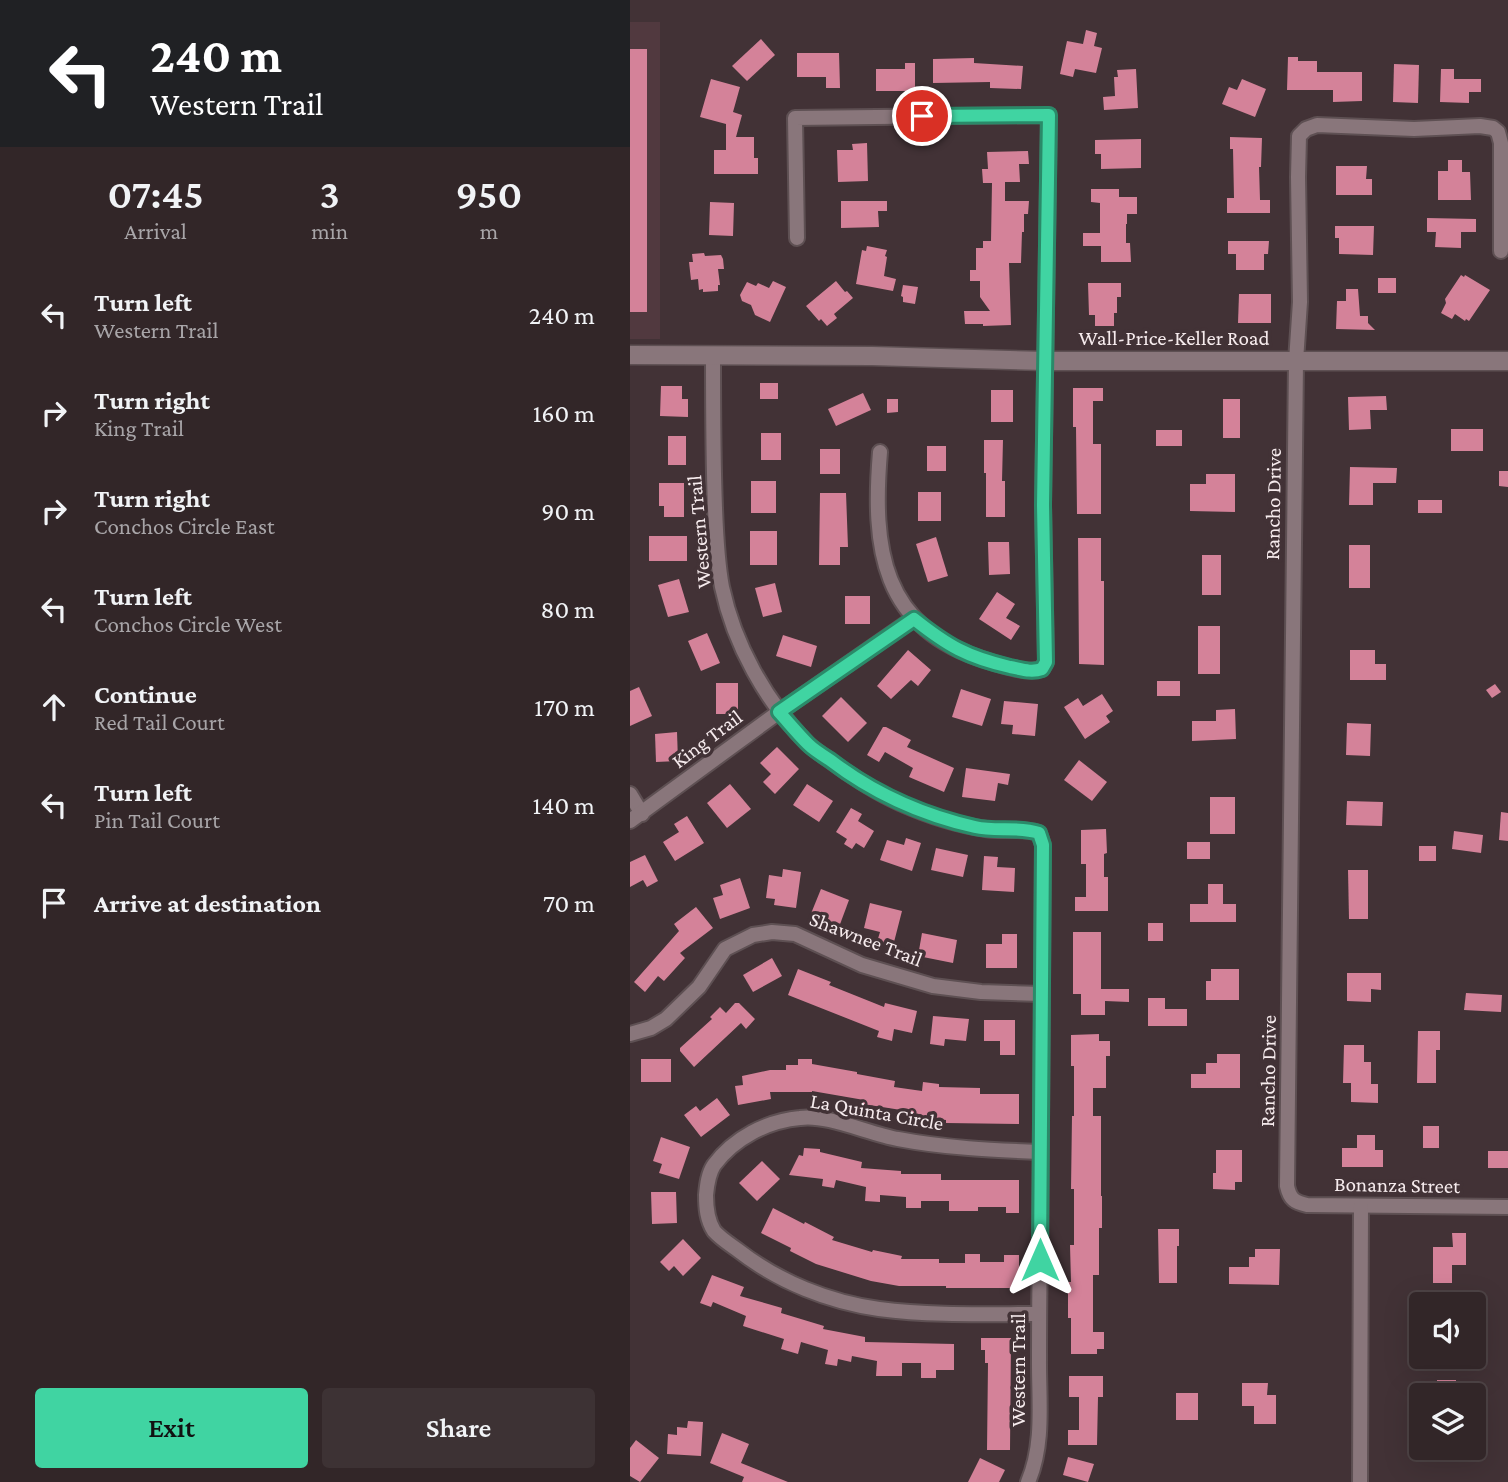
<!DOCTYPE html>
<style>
:root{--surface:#322628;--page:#3d3234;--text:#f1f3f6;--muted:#a8a5a8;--line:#4d4345;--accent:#40d4a2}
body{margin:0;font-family:"Crimson Pro",serif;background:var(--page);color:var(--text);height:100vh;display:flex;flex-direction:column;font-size:26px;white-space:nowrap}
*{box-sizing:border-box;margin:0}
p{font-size:23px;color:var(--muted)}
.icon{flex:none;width:38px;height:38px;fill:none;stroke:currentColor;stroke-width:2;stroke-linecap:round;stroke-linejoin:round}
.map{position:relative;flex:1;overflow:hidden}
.details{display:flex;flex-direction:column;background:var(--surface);width:630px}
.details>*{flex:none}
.top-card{background:#202124;color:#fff;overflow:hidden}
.buttons{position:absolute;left:779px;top:1292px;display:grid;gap:14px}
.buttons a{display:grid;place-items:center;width:77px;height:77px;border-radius:7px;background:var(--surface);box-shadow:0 7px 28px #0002,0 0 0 2px var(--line);font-size:35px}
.pin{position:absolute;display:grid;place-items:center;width:60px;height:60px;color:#fff;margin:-30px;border:4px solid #fff;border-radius:50%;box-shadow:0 2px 7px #0007}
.me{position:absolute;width:77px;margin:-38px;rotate:0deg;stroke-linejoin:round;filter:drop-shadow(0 0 5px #0008)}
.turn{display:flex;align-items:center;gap:24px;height:147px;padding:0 35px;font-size:32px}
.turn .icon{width:91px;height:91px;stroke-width:2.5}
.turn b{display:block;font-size:49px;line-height:60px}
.eta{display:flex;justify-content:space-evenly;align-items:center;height:119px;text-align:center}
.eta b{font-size:42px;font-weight:600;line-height:49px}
.primary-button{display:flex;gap:14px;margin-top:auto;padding:14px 35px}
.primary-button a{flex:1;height:80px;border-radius:7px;background:var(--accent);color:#111;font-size:28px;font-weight:600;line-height:80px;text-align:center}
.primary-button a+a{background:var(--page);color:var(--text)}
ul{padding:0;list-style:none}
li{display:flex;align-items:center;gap:21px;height:98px;padding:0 35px}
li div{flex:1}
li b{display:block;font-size:26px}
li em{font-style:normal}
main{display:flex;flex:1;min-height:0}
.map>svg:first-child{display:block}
.built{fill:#51393f}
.building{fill:#d48299}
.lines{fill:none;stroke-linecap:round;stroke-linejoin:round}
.minor-casing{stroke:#5e5053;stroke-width:18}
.tertiary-casing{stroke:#5e5053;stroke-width:21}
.minor{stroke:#89767b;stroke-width:14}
.tertiary{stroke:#89767b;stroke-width:18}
.route-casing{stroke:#2a8a69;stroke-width:18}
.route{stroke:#40d4a2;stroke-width:12}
.labels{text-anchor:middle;stroke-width:7;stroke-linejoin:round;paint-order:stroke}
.street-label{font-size:21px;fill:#f6ebed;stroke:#423236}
</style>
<main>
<section class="details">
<div class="top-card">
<div class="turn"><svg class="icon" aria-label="left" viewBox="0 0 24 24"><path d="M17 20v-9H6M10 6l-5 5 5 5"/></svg><div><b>240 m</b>Western Trail</div></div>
</div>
<div class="eta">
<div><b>07:45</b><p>Arrival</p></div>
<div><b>3</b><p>min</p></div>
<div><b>950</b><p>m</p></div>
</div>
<ul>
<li><svg class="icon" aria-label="left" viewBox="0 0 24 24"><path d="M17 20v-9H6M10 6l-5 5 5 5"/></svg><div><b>Turn left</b><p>Western Trail</p></div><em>240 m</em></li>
<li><svg class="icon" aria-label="right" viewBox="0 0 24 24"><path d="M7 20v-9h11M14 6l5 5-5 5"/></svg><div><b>Turn right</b><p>King Trail</p></div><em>160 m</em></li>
<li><svg class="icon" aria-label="right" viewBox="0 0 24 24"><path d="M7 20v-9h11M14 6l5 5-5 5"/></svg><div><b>Turn right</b><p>Conchos Circle East</p></div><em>90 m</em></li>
<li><svg class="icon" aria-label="left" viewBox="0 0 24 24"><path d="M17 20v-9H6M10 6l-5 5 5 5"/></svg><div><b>Turn left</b><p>Conchos Circle West</p></div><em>80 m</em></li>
<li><svg class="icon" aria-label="ahead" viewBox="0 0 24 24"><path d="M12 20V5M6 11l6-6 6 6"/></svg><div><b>Continue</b><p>Red Tail Court</p></div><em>170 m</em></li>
<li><svg class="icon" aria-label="left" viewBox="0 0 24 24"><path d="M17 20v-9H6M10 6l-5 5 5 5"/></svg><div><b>Turn left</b><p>Pin Tail Court</p></div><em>140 m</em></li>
<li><svg class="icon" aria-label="arrive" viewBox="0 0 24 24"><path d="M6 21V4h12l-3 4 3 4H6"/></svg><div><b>Arrive at destination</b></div><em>70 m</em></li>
</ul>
<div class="primary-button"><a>Exit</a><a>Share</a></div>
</section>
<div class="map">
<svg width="878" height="1482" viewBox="0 0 878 1482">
<rect width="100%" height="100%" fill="#423236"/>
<rect class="built" x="0" y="22" width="30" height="317"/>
<g class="building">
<path d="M456 30 467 33 464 46 472 48 466 73 445 69 443 77 430 74 437 41 453 44Z"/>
<path d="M131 39 145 55 117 81 102 66Z"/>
<rect x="0" y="49" width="17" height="263"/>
<path d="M167 53H209L210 88H196V77H167Z"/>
<path d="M658 57H668V61H687V72H732V101L703 102V90H657Z"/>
<path d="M344 58V63L393 66 391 89 360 88V82L303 83V59Z"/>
<path d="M275 63H285V91H246V69H275Z"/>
<path d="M764 64 789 65 788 103 763 102Z"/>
<path d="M506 69 508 108 474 110 473 97 485 96 484 77H488L487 70Z"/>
<path d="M811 69H824V79H851V92H839V103L810 102Z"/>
<path d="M81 79 110 87 103 112 112 115 106 137H124V158H128V174H84V150H96V124L70 117Z"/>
<path d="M612 79 636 89 625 117 592 104 599 87 607 90Z"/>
<path d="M600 137 632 138 631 167H629L630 200H640V213H597V198H604L603 149H600Z"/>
<path d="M511 139V168L471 169V154H465V140Z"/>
<path d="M237 143 238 181 208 182 207 150H223L222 144Z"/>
<path d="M398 151 399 164H389L390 182H375V201H399L398 214H394V232H392L391 263H379L381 325 353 326V324H335L334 311H360L350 297V281H340V270H346V248H353V241H361L362 183H353L352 169H358L357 152Z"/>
<path d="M818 160H832V172H840L841 200H808V171H818Z"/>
<path d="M706 166H737L736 179H742V195H706Z"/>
<path d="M461 189H489V197H507V214H497V224H496V243H500L501 262H471V246H453V233H470V203L461 202Z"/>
<path d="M211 201H257V211H248L249 227 211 228Z"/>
<path d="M80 202 104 203 103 236 79 235Z"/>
<path d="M797 218 846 219V232H831V248L805 247 806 232H797Z"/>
<path d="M705 226H744L743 255 709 254V238H705Z"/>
<path d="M598 241H639L638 254H634V270H606V254H598Z"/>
<path d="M237 246 257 250 255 256 257 257 254 276 266 279 263 291 226 284 232 250 236 251Z"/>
<path d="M74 253 75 256 91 255 93 259 94 269H88L90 285H88V291L73 292V289L69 290 68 279 61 280 59 262H63L62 254Z"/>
<path d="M831 275 834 277 835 275 860 290 839 321 836 319 835 321 825 314 822 319 811 313 816 303 815 299Z"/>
<rect x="748" y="278" width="18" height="15"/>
<path d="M143 281 156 287 140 322 125 315 121 305 112 301 110 295 117 282 126 286 128 283 139 288Z"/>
<path d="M206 281 215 292 217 291 223 298 204 314 207 318 197 326 191 319 189 321 176 306Z"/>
<path d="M458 283H491V297H487V313H484V326H465V315H459Z"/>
<path d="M273 285 288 287 285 304 273 302V297L271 296Z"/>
<path d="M716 289H728L730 316H738V323L745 330 706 329 707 301H716Z"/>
<path d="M609 294H641V323H608Z"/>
<rect x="130" y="383" width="18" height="16"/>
<path d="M31 386H52V399H58V417L30 416Z"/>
<path d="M443 388H473V401H463V444H471V514H447L446 427H443Z"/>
<rect x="361" y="390" width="22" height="32"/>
<path d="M233 393 241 410 206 426 198 409Z"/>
<path d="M756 396 757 410H740L741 429 719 430 718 397Z"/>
<path d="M257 399H268V412L257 413Z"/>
<rect x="593" y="399" width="17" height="39"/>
<rect x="821" y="429" width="32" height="22"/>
<rect x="526" y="430" width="26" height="16"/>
<rect x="131" y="433" width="20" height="27"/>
<rect x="38" y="436" width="18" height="29"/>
<path d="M354 440H373L372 481H375V517H356V473H354Z"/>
<rect x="297" y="446" width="19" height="25"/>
<rect x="190" y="449" width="20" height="25"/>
<path d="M720 467 767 468 766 483H743V505H719Z"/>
<path d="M869 471H878V487L869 486Z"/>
<path d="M576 474H605V512L560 511V484H576Z"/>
<rect x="121" y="481" width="25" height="32"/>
<path d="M29 483H54V517H34V506H29Z"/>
<rect x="288" y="492" width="23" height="29"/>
<path d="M190 493H216L218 547H210V565H189Z"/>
<rect x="788" y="500" width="24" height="13"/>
<rect x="120" y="531" width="27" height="34"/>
<rect x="19" y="536" width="38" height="25"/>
<path d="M306 537 318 576 298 582 286 544Z"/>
<path d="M448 538H471V581H474V665L449 664Z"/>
<path d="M358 542H379L380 574 359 575Z"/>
<rect x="719" y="545" width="21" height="43"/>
<rect x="572" y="555" width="19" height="40"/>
<path d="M49 579 59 612 38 617 28 585Z"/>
<path d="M145 583 152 612 133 617 125 588Z"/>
<path d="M367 592 385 604 376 618 390 626 381 640 349 619Z"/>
<rect x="215" y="596" width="25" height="28"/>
<rect x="568" y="626" width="22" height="48"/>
<path d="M77 633 90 663 71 671 58 641Z"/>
<path d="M153 635 187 646 181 667 146 656Z"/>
<path d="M278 650 301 670 288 686 281 680 261 699 247 686Z"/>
<path d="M720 650H745V664H756V680H720Z"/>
<rect x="527" y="681" width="23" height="15"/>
<rect x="86" y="683" width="22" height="31"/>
<path d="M865 684 871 692 862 698 856 690Z"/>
<path d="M9 687 22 716 0 726V691Z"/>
<path d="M331 689 361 699 352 726 322 717Z"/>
<path d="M472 694 483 711 476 716 480 722 455 739 434 707 448 698 453 706Z"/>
<path d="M211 697 237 723 218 742 192 716Z"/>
<path d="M374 701 408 704 405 736 382 734 383 725 371 724Z"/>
<path d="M605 709 606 739 562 741V721H586V710Z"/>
<path d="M717 723 741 724 740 756 716 755Z"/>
<path d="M253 727H256L281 740 277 747 324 768 314 792 279 777 283 768 255 752 249 762 237 755Z"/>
<path d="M47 732 48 761 26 762 25 734Z"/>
<path d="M147 747 169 769 145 794 133 782 141 774 130 763Z"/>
<path d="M449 760 477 782 462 801 434 780Z"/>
<path d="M336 768 380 774 378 785 368 783 365 801 332 797Z"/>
<path d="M100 784 121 809 97 828 77 803Z"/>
<path d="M177 784 203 801 189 822 163 805Z"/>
<rect x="580" y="797" width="25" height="37"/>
<path d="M717 801 753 802 752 826 716 825Z"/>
<path d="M221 808 232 814 228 821 244 831 234 848 226 843 222 849 214 844 217 839 206 832Z"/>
<path d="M871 812 878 813V841L869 840Z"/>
<path d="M57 816 74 843 45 861 33 842 49 832 44 824Z"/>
<path d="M476 829 477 853 474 854V877H478V911H445V897H456V864H451V830Z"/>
<path d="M824 831 853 835 851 853 822 849Z"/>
<path d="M276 838 291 843 282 871 250 860 257 840 274 845Z"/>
<rect x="557" y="842" width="23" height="17"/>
<rect x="789" y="846" width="17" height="15"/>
<path d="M306 848 338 855 333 877 301 870Z"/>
<path d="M15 855 28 881 17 887 13 880 0 887V862Z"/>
<path d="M354 856 368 857 367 867 385 868 384 892 352 890Z"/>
<path d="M153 869 171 872 166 908 144 905 145 899 136 898 139 875 152 877Z"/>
<path d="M718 870H738V919H719Z"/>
<path d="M110 878 120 908 90 919 83 898 93 895 90 885Z"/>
<path d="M578 884H593V904H606V922H560V904H578Z"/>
<path d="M191 889 219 900 209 927 180 916Z"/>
<path d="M240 903 272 911 263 946 247 942 250 932 234 928Z"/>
<path d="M66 907 83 928 50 953 55 958 34 981 28 976 15 992 4 982 49 931 44 924Z"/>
<rect x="518" y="923" width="15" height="18"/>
<path d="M443 932H471V989H499V1002L475 1001V1015H451V994H443Z"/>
<path d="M292 933 327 940 323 963 288 956Z"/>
<path d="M372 934H387V968H356V944H372Z"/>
<path d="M142 958 152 976 123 992 113 975Z"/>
<path d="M168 969 201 982 199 985 254 1007 255 1003 287 1011 282 1033 264 1029 262 1041 247 1037 249 1031 158 995Z"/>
<path d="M581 969H609V1000H576V981H581Z"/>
<path d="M717 973H751V990L741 989V1002L717 1001Z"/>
<path d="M836 993 872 995 871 1012 834 1010Z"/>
<path d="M518 998H535V1009H557V1026H518Z"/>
<path d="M105 1003H109L125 1019 116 1029 111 1023 64 1067 50 1051V1048L82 1019 80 1017 90 1007 96 1013Z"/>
<path d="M303 1016 339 1019 336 1041 315 1039 314 1046 300 1044Z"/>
<path d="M354 1020H385V1055H370V1041H354Z"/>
<path d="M788 1031H810V1050H806V1083H787Z"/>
<path d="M469 1034V1041H480V1056H476V1088H463V1116H471V1196H472V1228H469V1275H463V1332H474V1349H467V1354H441V1318H438V1282H441L440 1245H444V1189H441L442 1116H444V1066H441V1035Z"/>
<path d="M714 1045H734V1062H741V1084H748V1103L721 1102V1083H713Z"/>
<path d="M587 1054H610V1088H561V1074H576V1063H587Z"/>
<rect x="11" y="1059" width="30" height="23"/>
<path d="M168 1059H182V1064L227 1072V1074L265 1081 264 1087 292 1091 293 1082 309 1084V1087L350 1088V1094H389V1124L316 1123V1120L270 1115 271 1110 233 1104 234 1100 182 1091V1092H140L141 1099 108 1105 105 1086 113 1085 112 1076 140 1070H156V1065H168Z"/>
<path d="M87 1098 100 1115 71 1137 54 1115 66 1106 70 1111Z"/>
<rect x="793" y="1126" width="16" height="22"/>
<path d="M727 1135H745V1150H753V1167H712V1148H727Z"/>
<path d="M31 1137 60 1147 49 1179 29 1173 32 1164 23 1161Z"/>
<path d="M174 1148 190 1149V1152L232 1162 231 1168 271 1171V1174H311V1180H389V1213H376V1207H348V1211H319V1201H291V1208H276V1197L250 1195V1202L235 1201 236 1187 206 1180 204 1188 192 1186 193 1179 159 1175 169 1155 173 1156Z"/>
<path d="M586 1150H612V1182H605V1190L583 1189V1173H586Z"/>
<rect x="858" y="1151" width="20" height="17"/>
<path d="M132 1161 150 1179 127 1201 109 1183Z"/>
<path d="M21 1192H46L47 1223 22 1224Z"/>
<path d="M143 1208 174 1224 175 1222 204 1237 202 1240 242 1252 243 1250 272 1256 271 1259H309V1263H335V1254H350V1262H374V1255H389V1288H316V1286H269L241 1281 186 1264 160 1251 161 1248 131 1233Z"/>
<path d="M528 1229H549V1246H547V1283H529Z"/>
<path d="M822 1233H836V1265H822V1283H803V1247H823Z"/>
<path d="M53 1239 71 1258 53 1276 44 1266 39 1271 30 1262Z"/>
<path d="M625 1249H650L649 1285 599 1284V1267H619V1257H625Z"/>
<path d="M82 1275 114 1287 110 1296 152 1308 151 1313 194 1326 193 1329 235 1337V1342L324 1344V1370H306V1378H291V1363H272V1376H246L247 1361 222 1356 221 1362 208 1359 207 1366 195 1364 198 1350 171 1342 168 1354 151 1349 154 1339 113 1326 116 1316 83 1302 81 1307 70 1303Z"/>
<path d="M351 1338H381L380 1450H357L358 1363H355V1350H351Z"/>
<path d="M439 1376H473V1397H468L467 1445H438V1430H449V1397H439Z"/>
<rect x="807" y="1380" width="19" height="15"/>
<path d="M612 1383H638L637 1395H646V1424H624V1406H612Z"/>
<rect x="546" y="1393" width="22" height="27"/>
<path d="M58 1421 73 1422 71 1456 37 1454 38 1434 47 1435V1427L57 1428Z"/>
<path d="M92 1433 119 1444 111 1463 158 1482H112L114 1477 80 1463Z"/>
<path d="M6 1440 29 1458 10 1482 0 1476V1448Z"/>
<path d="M438 1457 464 1464 458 1482 433 1475Z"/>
<path d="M350 1458 375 1470 369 1482H338Z"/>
</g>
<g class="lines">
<defs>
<g id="minor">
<path d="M167 238 165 118 419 115 413 505 416 662 412 669C397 674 370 665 355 660 251 628 242 547 250 452"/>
<path d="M871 251V143L868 132 863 128 850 126 784 129 687 125 676 129 669 136 668 177 670 302 666 361 657 1186C660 1200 665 1202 677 1205L878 1207"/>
<path d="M83 355C83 406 83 457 85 508 86 534 87 561 92 587 104 644 136 702 177 743 183 749 191 754 198 759 221 776 245 792 270 803 297 815 328 825 356 829 374 832 391 827 409 833L413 845 410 1260C409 1295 409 1329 409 1364 409 1403 414 1445 398 1482"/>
<path d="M0 794 12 814"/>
<path d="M0 821 149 712 283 619"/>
<path d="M0 1034 21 1028 36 1019 69 987 95 949 123 935 142 932 165 934 232 965 303 986 351 992 412 994"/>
<path d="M408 1314C356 1314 302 1316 249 1309 199 1302 149 1282 109 1251 101 1245 91 1239 84 1231 77 1220 76 1208 76 1195 77 1185 78 1174 84 1165 104 1138 137 1121 170 1118 198 1114 239 1134 268 1139 315 1148 362 1150 410 1152"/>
<path d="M730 1482 731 1206"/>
</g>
<path id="tertiary" d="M0 355 242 356 415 361H878"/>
</defs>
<use href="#minor" class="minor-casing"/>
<use href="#tertiary" class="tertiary-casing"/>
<use href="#minor" class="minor"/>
<use href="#tertiary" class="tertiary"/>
</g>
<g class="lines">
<defs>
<path id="route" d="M292 116 419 115 413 505 416 662 412 669C401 673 391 669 380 667 337 657 318 646 284 619L149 712C159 723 168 734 178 744 184 750 192 755 200 760 243 793 292 815 345 827 366 832 388 826 409 833L413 845 410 1260"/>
</defs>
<use href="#route" class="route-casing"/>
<use href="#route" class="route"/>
</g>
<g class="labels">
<g class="street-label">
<text x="544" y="345">Wall-Price-Keller Road</text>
<text transform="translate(643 504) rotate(-89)" y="7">Rancho Drive</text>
<text transform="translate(69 532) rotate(-95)" y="7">Western Trail</text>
<text transform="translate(77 739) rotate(-37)" y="7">King Trail</text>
<text transform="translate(236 939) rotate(21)" y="7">Shawnee Trail</text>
<text transform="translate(638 1071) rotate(-89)" y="7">Rancho Drive</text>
<text transform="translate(247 1112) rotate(10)" y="7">La Quinta Circle</text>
<text transform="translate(767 1185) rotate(1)" y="7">Bonanza Street</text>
<text transform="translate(388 1370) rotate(-90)" y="7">Western Trail</text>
</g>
</g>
</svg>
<div class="buttons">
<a><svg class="icon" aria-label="sound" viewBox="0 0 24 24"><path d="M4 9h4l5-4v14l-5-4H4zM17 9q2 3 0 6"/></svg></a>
<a><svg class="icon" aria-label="layers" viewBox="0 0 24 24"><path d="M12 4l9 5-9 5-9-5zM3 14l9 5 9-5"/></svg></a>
</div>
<div class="pin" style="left:292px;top:116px;background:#d93025"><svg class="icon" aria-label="arrive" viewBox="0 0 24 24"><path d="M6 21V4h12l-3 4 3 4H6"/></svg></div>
<svg class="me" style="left:410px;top:1260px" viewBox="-20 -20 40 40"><path d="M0-17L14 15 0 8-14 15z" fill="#40d4a2" stroke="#fff" stroke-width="4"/></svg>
</div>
</main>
